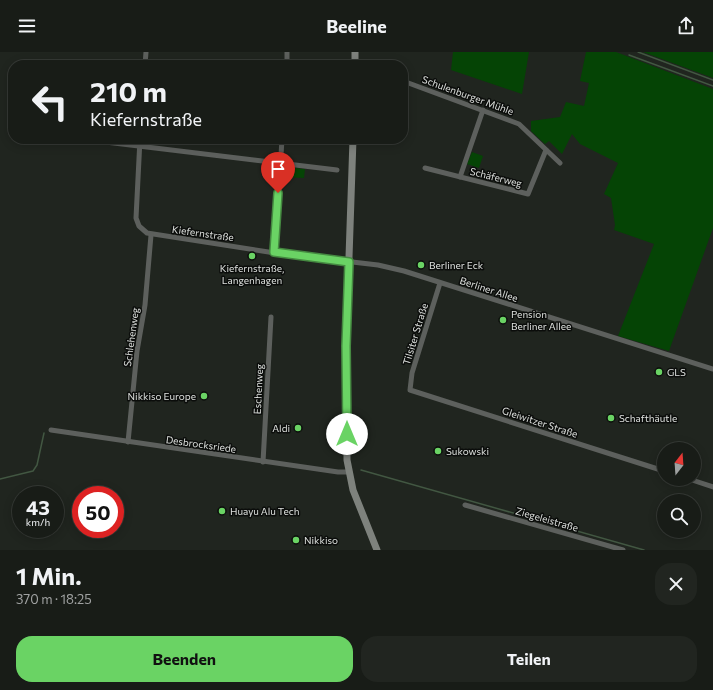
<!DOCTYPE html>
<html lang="de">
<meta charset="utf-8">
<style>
:root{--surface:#181c17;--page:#212520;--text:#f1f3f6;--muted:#9fa1a1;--line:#363a36;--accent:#6ad364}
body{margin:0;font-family:Commissioner,sans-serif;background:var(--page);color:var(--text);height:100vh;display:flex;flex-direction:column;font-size:15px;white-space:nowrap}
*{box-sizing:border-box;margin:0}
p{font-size:13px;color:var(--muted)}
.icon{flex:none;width:22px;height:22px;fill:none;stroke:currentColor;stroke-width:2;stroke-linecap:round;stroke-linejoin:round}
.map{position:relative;height:498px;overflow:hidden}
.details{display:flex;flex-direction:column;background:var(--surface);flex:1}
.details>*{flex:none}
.banner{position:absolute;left:8px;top:8px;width:400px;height:84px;border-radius:16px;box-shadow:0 2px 10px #0003,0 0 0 1px var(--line);background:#181c17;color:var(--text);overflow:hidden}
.needle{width:26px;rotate:17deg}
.buttons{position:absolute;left:657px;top:390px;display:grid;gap:8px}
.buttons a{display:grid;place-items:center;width:44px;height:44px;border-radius:50%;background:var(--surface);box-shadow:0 2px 10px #0003,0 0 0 1px var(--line);font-size:20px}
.speed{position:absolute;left:12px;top:434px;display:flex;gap:8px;font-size:20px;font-weight:700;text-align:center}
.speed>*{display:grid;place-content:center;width:52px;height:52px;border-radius:50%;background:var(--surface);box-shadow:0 2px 10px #0003,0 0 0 1px var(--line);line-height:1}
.speed small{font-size:10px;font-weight:400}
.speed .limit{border:6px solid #d22;background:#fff;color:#111}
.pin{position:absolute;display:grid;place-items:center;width:34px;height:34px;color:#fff;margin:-41px -17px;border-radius:50% 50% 50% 0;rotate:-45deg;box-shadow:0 0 4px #0007}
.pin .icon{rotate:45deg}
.me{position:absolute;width:44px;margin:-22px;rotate:0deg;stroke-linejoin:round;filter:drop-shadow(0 0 3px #0008)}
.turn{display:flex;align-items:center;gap:14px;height:84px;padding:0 16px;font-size:18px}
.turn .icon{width:52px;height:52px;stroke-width:2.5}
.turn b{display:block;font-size:28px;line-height:34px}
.round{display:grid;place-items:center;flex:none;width:42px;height:42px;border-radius:16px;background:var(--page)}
.head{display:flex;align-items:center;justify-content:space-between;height:68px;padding:0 16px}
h1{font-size:24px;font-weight:700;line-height:30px}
.cta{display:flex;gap:8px;margin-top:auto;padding:8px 16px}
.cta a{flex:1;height:46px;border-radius:16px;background:var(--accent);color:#111;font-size:16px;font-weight:700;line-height:46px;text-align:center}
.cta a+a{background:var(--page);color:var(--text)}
header{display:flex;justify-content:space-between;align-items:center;height:52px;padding:0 16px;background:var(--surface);font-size:18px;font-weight:700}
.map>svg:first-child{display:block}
.green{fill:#054405}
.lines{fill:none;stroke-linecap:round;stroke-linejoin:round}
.stream{stroke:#425742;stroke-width:1.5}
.minor{stroke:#5d605d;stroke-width:5}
.secondary{stroke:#7e827d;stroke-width:7}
.route-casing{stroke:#458941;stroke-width:10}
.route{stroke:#6ad364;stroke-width:7}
.poi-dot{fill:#6ad364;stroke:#0b0d0b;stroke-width:1.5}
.labels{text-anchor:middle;stroke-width:3;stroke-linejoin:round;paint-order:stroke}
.street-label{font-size:10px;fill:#dde0dd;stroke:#0b0d0b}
.poi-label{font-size:10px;fill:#dde0dd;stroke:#0b0d0b;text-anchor:start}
</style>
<header><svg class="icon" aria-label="menu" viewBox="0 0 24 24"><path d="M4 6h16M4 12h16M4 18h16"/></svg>Beeline<svg class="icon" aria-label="share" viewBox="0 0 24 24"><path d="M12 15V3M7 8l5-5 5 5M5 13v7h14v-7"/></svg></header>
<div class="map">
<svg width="713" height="498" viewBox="0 0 713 498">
<rect width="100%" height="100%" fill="#20251f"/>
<g class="green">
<path d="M453 0H529L522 42 451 18Z"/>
<path d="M586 0H616L713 37V176L669 299 618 284 654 192 614 178 615 173 611 146 604 142 618 111 580 92 572 82 562 102 549 89 545 92 531 79V69L560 65 566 50 584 54 589 31 580 29Z"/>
<path d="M643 0H713V26Z"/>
<path d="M472 100 483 104 479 116 467 112Z"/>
<path d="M284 115 305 117 304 126 283 125Z"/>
</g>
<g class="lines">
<g class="stream">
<path d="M638 0 713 28"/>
<path d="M629 3 713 34"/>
<path d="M361 418 644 498"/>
<path d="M0 427 33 419 37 413 44 381"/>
</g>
<g class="minor">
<path d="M145 13 146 0"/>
<path d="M287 13V0"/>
<path d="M403 29 519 72 560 111"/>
<path d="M140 87 136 166 139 174 147 181 275 201 378 213 404 219 713 317"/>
<path d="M89 88 337 118"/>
<path d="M425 116 528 142 546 98"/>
<path d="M460 125 483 58"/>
<path d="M275 201 282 87"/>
<path d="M440 231 412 321 410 338 664 419"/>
<path d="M51 378 338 420H349"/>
<path d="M128 390 137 299 145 253 151 183"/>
<path d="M263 410 271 265"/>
<path d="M689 427 713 435"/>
<path d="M465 453 623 498"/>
</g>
<g class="secondary">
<path d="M355 13V0"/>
<path d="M353 87 346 294 347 408 353 438 377 498"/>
</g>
</g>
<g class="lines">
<defs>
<path id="route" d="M278 141 274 200 349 210 346 294 347 382"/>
</defs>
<use href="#route" class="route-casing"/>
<use href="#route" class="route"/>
</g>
<g class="poi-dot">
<circle cx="252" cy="204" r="4"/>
<circle cx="421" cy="213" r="4"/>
<circle cx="503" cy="268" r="4"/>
<circle cx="659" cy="320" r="4"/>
<circle cx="204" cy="344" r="4"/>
<circle cx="611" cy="366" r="4"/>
<circle cx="298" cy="376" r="4"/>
<circle cx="438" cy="399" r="4"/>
<circle cx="222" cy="459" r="4"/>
<circle cx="296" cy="488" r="4"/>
</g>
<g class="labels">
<g class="street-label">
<text transform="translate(468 43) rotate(20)" y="4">Schulenburger Mühle</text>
<text transform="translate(496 125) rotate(14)" y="4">Schäferweg</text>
<text transform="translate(203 181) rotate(8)" y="4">Kiefernstraße</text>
<text transform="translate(489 237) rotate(18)" y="4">Berliner Allee</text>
<text transform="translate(415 282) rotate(-73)" y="4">Tilsiter Straße</text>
<text transform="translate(131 285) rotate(-82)" y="4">Schlehenweg</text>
<text transform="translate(258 337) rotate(-87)" y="4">Eschenweg</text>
<text transform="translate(540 370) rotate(18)" y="4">Gleiwitzer Straße</text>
<text transform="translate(201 392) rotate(8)" y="4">Desbrocksriede</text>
<text transform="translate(547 467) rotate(16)" y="4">Ziegeleistraße</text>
</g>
<g class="poi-label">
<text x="429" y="217">Berliner Eck</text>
<text x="252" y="220" text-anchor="middle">Kiefernstraße,<tspan x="252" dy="12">Langenhagen</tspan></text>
<text x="511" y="266">Pension<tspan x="511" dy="12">Berliner Allee</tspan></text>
<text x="667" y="324">GLS</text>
<text x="196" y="348" text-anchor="end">Nikkiso Europe</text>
<text x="619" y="370">Schafthäutle</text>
<text x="290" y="380" text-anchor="end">Aldi</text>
<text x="446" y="403">Sukowski</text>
<text x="230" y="463">Huayu Alu Tech</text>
<text x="304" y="492">Nikkiso</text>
</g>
</g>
</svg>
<div class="buttons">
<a><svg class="needle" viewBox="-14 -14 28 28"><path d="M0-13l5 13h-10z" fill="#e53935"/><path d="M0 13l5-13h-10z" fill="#9fa1a1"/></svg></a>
<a><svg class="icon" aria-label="search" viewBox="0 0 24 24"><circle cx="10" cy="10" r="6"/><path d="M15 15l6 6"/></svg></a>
</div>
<div class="speed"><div>43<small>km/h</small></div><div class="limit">50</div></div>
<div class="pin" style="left:278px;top:141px;background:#d93025"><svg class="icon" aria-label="arrive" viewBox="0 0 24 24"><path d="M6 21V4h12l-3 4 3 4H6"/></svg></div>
<svg class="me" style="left:347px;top:382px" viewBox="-20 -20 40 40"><circle r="19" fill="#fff"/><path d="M0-13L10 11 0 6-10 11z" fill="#6ad364"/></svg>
<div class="banner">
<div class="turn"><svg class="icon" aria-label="left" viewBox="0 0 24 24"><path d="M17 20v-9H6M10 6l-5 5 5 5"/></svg><div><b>210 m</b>Kiefernstraße</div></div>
</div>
</div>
<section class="details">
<div class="head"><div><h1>1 Min.</h1><p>370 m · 18:25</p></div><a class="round"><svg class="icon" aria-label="close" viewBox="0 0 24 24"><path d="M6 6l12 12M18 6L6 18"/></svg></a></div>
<div class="cta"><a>Beenden</a><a>Teilen</a></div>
</section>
